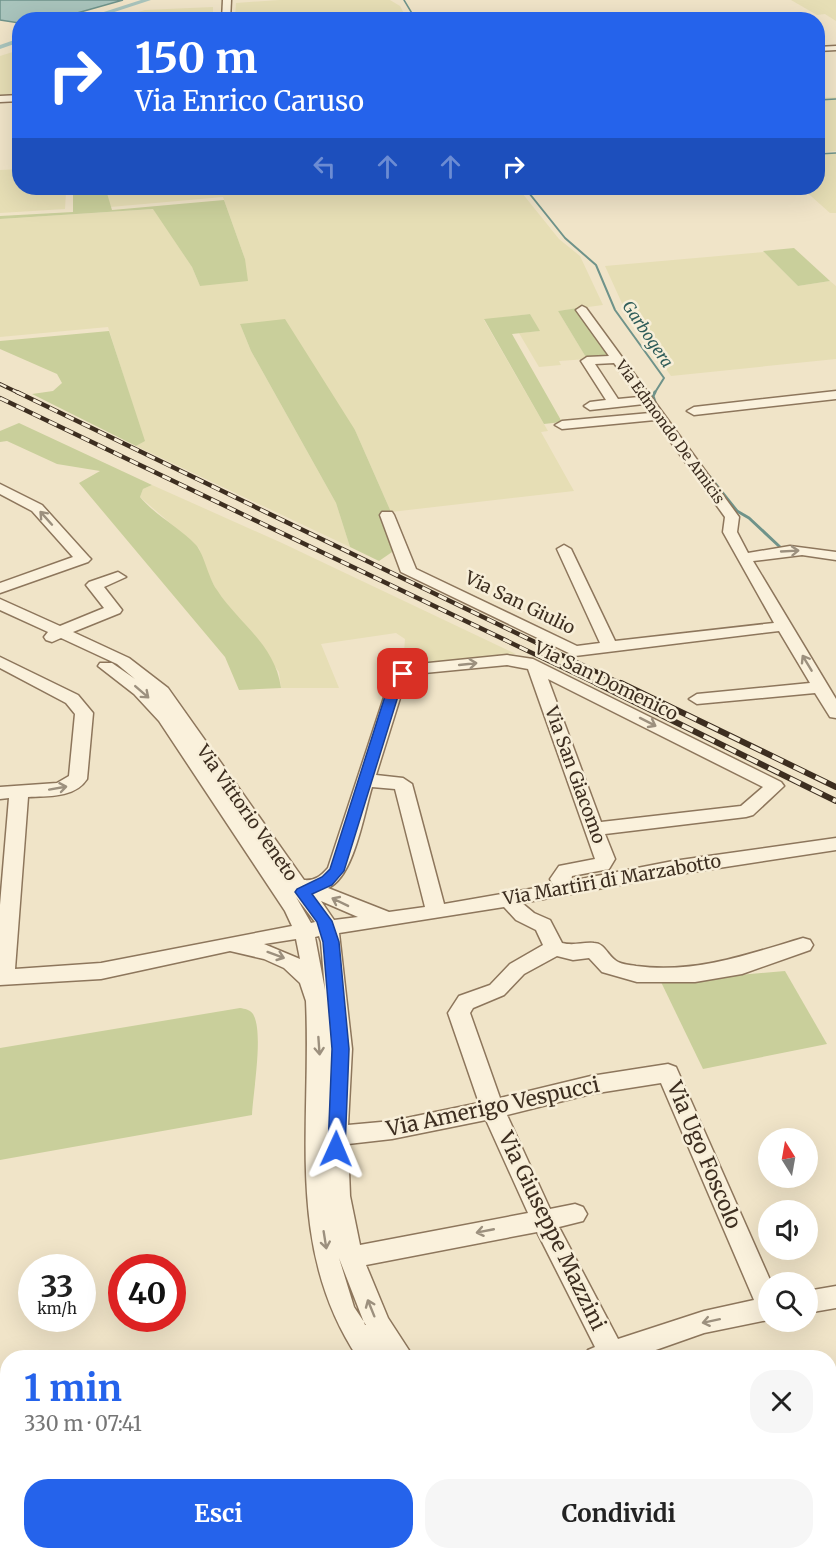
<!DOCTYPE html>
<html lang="it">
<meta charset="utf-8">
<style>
:root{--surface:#fff;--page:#f6f6f6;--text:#222;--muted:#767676;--accent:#2563eb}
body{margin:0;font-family:Merriweather,serif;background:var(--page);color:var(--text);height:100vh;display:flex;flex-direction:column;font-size:22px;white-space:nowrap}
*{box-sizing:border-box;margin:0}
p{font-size:20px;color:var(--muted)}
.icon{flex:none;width:33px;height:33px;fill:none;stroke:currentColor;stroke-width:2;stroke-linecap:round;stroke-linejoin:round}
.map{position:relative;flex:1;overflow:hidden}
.sheet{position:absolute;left:0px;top:1350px;width:837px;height:210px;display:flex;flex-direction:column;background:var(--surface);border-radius:24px 24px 0 0;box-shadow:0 6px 24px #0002}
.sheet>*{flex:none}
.top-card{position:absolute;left:12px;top:12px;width:813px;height:183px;border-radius:24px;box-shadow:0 6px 24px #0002;background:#2563eb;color:#fff;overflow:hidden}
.needle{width:39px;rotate:349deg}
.tools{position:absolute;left:758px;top:1128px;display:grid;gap:12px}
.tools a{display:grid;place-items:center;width:60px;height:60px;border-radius:50%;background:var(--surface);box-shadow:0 6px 24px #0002;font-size:30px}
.speed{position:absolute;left:18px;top:1254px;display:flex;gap:12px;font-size:30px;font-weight:700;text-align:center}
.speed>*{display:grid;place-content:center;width:78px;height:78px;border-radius:50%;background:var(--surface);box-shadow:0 6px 24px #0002;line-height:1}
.speed small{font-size:15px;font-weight:400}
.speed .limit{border:9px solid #d22;background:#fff;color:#111}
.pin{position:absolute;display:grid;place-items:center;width:51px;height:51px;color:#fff;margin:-26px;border-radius:12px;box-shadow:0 3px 9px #0006}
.me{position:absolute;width:66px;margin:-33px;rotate:1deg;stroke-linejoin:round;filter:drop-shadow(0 0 4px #0008)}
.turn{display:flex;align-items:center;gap:21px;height:126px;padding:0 24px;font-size:27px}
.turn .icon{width:78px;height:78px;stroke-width:2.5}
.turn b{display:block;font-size:42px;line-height:51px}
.lanes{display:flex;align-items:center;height:57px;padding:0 24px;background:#0003;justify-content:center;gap:30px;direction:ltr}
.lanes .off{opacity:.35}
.round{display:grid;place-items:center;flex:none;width:63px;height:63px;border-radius:24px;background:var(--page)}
.summary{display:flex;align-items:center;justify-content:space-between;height:102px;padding:0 24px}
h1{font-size:36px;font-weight:700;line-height:45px;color:var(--accent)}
.cta{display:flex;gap:12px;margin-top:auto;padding:12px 24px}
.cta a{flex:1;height:69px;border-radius:24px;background:var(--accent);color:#fff;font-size:24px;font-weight:700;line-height:69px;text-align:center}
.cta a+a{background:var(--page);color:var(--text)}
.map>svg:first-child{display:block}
.farmland{fill:#e6deb5}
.green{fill:#c9cf9b}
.water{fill:#a9c4bc;stroke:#6f938a;stroke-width:1.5}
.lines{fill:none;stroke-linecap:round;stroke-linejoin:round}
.stream-far2{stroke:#6f938a;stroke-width:1.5}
.stream-far1{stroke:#6f938a;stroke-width:2}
.stream{stroke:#6f938a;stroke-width:3}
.canal{fill:#a9c4bc;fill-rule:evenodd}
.minor-casing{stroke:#8d765c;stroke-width:3}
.minor{fill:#faf1dc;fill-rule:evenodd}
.rail-far2-casing{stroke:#3d2e20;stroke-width:4}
.rail-far1-casing{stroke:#3d2e20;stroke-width:4.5}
.rail-casing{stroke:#3d2e20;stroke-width:6}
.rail-far2{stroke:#f7eed8;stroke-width:2;stroke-dasharray:7;stroke-linecap:butt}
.rail-far1{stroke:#f7eed8;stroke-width:3;stroke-dasharray:9;stroke-linecap:butt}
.rail{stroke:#f7eed8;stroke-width:4;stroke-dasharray:12;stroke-linecap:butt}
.shaded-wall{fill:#916f58}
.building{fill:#cf9f7d;stroke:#916f58;stroke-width:1.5}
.oneway{stroke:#9c907e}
.route{fill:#2563eb;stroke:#184099;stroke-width:1.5}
.labels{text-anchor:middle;stroke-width:5;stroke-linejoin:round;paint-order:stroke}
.far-street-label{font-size:15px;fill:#3d2e20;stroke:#f7eed8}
.far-water-label{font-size:16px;font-style:italic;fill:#2f5d5a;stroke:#f7eed8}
.street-label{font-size:18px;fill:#3d2e20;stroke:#f7eed8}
.near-street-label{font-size:21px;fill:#3d2e20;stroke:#f7eed8}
</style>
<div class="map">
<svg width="836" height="1560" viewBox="0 0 836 1560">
<rect width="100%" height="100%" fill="#f0e4c8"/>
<g class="farmland">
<path d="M279 0H390L400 6 407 19H235L236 3Z"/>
<path d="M791 0H836V21L825 14 817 15Z"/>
<path d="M213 7V19L111 20 145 10Z"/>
<path d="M19 50V97L0 98V56Z"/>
<path d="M836 97V151L818 153V98Z"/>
<path d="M836 153V213H830L802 188H818V155Z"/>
<path d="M19 169 20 188H518L559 239 580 256 603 305 558 311 587 359 559 361 561 365 539 367 519 333 539 331 530 314 484 320 548 431 541 432 574 491 391 512 355 430 240 324 251 351 336 503 350 547 136 446 144 441 108 327 0 337V219L154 209 192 267 200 286 245 259 223 197 110 207 105 190 66 192 65 209 0 213V170Z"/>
<path d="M764 252 798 286 830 281 836 286V359L671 376 657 357 646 336 625 310 605 266Z"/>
<path d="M152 485 282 543 516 654 403 665 405 639 396 633 321 644 339 688H281L279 672 217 591 204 566 199 548 140 497 143 489Z"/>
</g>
<g class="green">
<path d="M106 190 112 210 224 200 245 259 248 281 200 286 192 267 153 209 0 219V216L73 212V192Z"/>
<path d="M794 248 830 281 798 286 763 251Z"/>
<path d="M578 308 610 357 587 359 558 311Z"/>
<path d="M530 314 540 331 512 334 562 422 544 424 484 319Z"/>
<path d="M285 319 355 430 391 512 382 513 395 550 379 561 350 547 336 503 251 351 240 324Z"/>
<path d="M109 331 145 441 136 446 32 394 53 391 62 383 57 374 0 349V341Z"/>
<path d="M19 423 152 485 143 489 140 497C156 516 179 527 196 545 204 554 208 577 217 590 239 624 275 644 281 688L239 690 225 657 79 483 100 471 57 464 7 441 0 442V431Z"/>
<path d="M785 971 827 1044 703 1069 661 982Z"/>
<path d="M240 1008C245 1009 249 1009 253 1014 264 1032 253 1092 252 1115L0 1160V1048Z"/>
</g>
<path class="water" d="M0 0H123L56 19 20 20 19 23 0 20Z"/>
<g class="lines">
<g class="stream-far2">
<path d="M404 0 416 20"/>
<path d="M818 100 836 99"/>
<path d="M818 154 836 153"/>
</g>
<path class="stream-far1" d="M525 188 565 238 596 265 615 310 664 378 654 394"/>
<g class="stream">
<path d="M655 392 653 396 656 405"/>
<path d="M709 476 737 511 749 518 780 547"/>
</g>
<g class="canal">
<path d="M141 0H151L90 20H79Z"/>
<path d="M20 38V42L0 49V45Z"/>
</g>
<defs>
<g id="minor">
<path d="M223 0H231L230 20H222Z"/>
<path d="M836 46V50L818 51V47Z"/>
<path d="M20 95V101L0 102V96Z"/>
<path d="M582 306 586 308 739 517 737 532 748 553 790 546 836 552V560L802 555 753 561 836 699V718L830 717 815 693 697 704 689 699 697 694 810 683 779 631 575 656 401 572 380 515 382 512H392L394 515 416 569 577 646 600 643 557 549 564 545 571 549 615 641 774 623 723 532 725 517 655 420 562 429 555 425 562 421 650 413 644 404 590 410 584 406 590 402 606 400 581 361 587 357 609 356 576 310ZM614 363 639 397 618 399 595 364Z"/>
<path d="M836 391V399L694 415 687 411 694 407Z"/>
<path d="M0 484 42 505 88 556 91 559 88 562 0 593V583L73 557 32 511 0 494Z"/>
<path d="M118 572 126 577 104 587 122 610 120 613 73 632 129 658 168 688 304 880C315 881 321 876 328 868L391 676 409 665 507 655 533 659 781 782 784 786 753 815 746 817 605 834 615 859 609 869 572 876 571 881 673 861 836 838V850L673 875 522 903 534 913 550 920 562 943C574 946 582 942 594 943 604 943 607 954 615 960 619 964 630 965 636 966 696 974 748 954 803 938L810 940 813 945 810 950 742 974 695 982H637L602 972 589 958 573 960 557 956 524 974 504 995 473 1008 470 1013 500 1098 591 1076 668 1064 676 1067 771 1282H768V1320L704 1333 633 1358H584L588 1350 595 1347 537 1232 366 1265 388 1318 414 1358H358C284 1247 312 1126 306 1001L300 983 284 968 264 959 230 951 101 979 0 985V905L9 798 0 799V787L57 783 69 776 75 714 66 703 0 668V657L78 695 93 713 87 779C75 798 47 796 28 797L15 969 101 963 292 926 285 911 159 721 134 694 98 666 100 663H112L135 679 117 664 61 638 52 642 46 640 44 637 48 632 0 610V599L60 626 104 608 86 585 89 582ZM507 665 528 669 595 859 559 866 550 879 553 885 444 904 412 784 403 778 376 775 405 682 414 674ZM548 679 763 787 741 806 601 822ZM372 787 395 789 425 907 389 912 328 888C354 877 364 813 372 787ZM296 897 315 922 311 923ZM321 901 358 917 334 920ZM504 907 516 920 536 930 543 945 510 964 490 985 459 996 448 1013 479 1103 392 1121 348 1125 352 1049 339 933ZM319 936 321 942 325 990 315 937ZM296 939 300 959 264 944ZM661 1083 754 1300 704 1311 618 1339 559 1227 583 1221 587 1214 583 1207 575 1204 550 1209 507 1115 591 1094ZM486 1120 528 1213 360 1245 350 1196 348 1144 392 1139ZM339 1258 365 1325H366L354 1307Z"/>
<path d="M836 1286V1308L807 1313V1291Z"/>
<path d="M489 1552H541L544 1560H492Z"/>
</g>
</defs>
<use href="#minor" class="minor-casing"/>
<use href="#minor" class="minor"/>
<defs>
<path id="rail-far2" d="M0 384 21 394"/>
<g id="rail-far1">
<path d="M17 392 624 685"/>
<path d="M0 398 599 685"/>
</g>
<g id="rail">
<path d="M596 683 836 801"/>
<path d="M621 683 836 787"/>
</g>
</defs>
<use href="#rail-far2" class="rail-far2-casing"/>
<use href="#rail-far1" class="rail-far1-casing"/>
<use href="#rail" class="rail-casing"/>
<use href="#rail-far2" class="rail-far2"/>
<use href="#rail-far1" class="rail-far1"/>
<use href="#rail" class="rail"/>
</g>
<path class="shaded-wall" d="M98 1552H157L158 1560H75L74 1558Z"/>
<path class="building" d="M74 1552H98L74 1558Z"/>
<defs><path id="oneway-shaft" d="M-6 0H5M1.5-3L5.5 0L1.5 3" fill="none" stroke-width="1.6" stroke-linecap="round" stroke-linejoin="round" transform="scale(1.5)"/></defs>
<g class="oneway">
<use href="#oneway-shaft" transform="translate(46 518) rotate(-132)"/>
<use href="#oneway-shaft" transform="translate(790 551) rotate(-3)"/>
<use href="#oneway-shaft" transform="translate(807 663) rotate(-121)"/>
<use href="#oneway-shaft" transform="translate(468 664) rotate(-6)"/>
<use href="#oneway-shaft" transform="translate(142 692) rotate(41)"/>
<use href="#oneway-shaft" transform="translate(648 722) rotate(27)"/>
<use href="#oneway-shaft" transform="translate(58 788) rotate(-10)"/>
<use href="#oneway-shaft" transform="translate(340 902) rotate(-154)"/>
<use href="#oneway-shaft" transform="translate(276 955) rotate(20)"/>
<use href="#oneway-shaft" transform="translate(319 1046) rotate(86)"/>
<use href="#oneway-shaft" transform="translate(485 1231) rotate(169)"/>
<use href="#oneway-shaft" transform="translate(325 1240) rotate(81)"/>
<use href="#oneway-shaft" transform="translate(371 1308) rotate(-112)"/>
<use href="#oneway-shaft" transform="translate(711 1321) rotate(168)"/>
</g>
<path class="route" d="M403 670 409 674 399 693 344 871 332 885 312 894 332 921 339 942 349 1049 345 1149 343 1154H330L328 1149 332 1049 323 942 317 922 295 892 297 889 322 877 330 869 386 693 398 671Z"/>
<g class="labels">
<g class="far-street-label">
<text transform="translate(670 432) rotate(54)" y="5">Via Edmondo De Amicis</text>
</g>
<g class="far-water-label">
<text transform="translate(648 334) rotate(56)" y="6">Garbogera</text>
</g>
<g class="street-label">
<text transform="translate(520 603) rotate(26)" y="6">Via San Giulio</text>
<text transform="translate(606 681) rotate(26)" y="6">Via San Domenico</text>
<text transform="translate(575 775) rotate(70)" y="6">Via San Giacomo</text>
<text transform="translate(247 813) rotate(55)" y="6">Via Vittorio Veneto</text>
<text transform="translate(612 880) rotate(-10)" y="6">Via Martiri di Marzabotto</text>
</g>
<g class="near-street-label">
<text transform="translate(493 1107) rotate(-12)" y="7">Via Amerigo Vespucci</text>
<text transform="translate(704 1155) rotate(67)" y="7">Via Ugo Foscolo</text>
<text transform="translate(552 1231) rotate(64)" y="7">Via Giuseppe Mazzini</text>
</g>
</g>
</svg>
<div class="tools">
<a><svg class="needle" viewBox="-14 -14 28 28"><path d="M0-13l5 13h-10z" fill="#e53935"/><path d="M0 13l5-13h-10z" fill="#767676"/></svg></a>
<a><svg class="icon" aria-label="sound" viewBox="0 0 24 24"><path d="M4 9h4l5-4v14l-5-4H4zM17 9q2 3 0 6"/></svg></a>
<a><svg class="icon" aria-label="search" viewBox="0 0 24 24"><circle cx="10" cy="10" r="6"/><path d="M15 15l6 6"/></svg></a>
</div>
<div class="speed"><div>33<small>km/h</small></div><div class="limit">40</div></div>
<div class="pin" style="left:403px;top:674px;background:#d93025"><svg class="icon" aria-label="arrive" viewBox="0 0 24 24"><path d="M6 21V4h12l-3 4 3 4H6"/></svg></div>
<svg class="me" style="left:336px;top:1149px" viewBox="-20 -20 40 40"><path d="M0-17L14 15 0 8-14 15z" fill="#2563eb" stroke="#fff" stroke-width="4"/></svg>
<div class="top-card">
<div class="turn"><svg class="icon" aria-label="right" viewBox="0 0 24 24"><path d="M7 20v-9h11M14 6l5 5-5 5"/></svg><div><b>150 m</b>Via Enrico Caruso</div></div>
<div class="lanes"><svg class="icon off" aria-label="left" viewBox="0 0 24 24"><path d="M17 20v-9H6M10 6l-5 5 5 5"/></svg><svg class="icon off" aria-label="ahead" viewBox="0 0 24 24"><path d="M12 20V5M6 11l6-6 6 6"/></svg><svg class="icon off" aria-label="ahead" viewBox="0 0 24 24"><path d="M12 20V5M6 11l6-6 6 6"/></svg><svg class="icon" aria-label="right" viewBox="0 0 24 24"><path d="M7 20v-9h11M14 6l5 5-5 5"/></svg></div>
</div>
<section class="sheet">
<div class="summary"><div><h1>1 min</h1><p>330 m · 07:41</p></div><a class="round"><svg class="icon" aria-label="close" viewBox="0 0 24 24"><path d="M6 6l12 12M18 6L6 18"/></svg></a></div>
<div class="cta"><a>Esci</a><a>Condividi</a></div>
</section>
</div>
